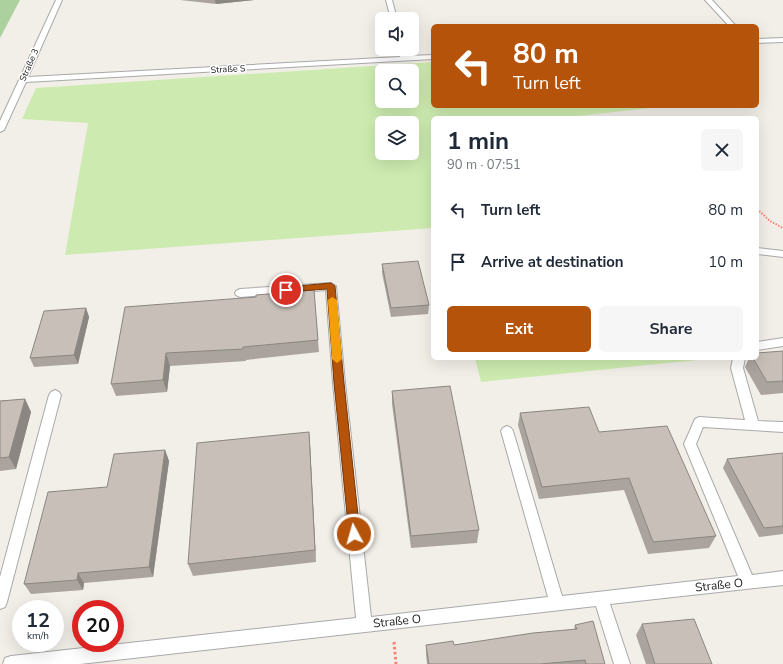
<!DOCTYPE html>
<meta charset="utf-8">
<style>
:root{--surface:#fff;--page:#f6f6f7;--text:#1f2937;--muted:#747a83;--accent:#b45309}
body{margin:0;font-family:"Nunito Sans",sans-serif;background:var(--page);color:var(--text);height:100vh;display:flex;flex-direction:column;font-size:15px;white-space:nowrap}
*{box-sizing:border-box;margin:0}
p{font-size:13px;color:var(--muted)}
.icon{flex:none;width:22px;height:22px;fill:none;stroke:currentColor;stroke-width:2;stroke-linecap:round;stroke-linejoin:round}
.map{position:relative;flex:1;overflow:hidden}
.side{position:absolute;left:431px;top:116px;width:328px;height:244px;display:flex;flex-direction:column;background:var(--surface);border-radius:6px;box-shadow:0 4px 16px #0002}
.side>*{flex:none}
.hud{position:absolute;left:431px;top:24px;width:328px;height:84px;border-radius:6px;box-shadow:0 4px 16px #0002;background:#b45309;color:#fff;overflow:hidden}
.buttons{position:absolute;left:375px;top:12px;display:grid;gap:8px}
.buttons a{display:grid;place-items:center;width:44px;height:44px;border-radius:6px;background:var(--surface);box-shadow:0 4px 16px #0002;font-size:20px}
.speed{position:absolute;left:12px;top:600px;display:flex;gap:8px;font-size:20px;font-weight:700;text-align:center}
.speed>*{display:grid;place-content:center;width:52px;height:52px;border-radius:50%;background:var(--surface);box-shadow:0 4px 16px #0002;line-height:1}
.speed small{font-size:10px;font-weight:400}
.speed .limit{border:6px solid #d22;background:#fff;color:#111}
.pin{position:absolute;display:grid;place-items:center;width:34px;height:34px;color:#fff;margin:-17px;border:2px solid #fff;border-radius:50%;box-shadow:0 1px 4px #0007}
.me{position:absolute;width:44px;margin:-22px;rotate:354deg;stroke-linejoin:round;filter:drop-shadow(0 0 3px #0008)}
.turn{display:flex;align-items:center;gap:14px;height:84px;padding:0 16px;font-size:18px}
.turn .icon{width:52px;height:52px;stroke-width:2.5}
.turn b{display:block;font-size:28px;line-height:34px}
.round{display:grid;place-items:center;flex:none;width:42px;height:42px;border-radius:6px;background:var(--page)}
.headline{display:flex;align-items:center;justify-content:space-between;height:68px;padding:0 16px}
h1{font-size:24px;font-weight:700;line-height:30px}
.action{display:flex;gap:8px;margin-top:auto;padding:8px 16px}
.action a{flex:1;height:46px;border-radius:6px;background:var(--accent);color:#fff;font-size:16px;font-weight:700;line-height:46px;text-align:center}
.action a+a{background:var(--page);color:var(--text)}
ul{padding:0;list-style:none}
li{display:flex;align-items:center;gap:12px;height:52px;padding:0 16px}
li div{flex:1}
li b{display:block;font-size:15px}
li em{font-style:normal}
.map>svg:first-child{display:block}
.grass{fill:#cdebb0;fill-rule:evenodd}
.forest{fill:#add19e}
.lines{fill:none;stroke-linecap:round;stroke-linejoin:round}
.lane-casing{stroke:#a9a9a9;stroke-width:2}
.path-far1{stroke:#fa8072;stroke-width:2;stroke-dasharray:1.5 1.5;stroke-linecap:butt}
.path{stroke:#fa8072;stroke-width:3;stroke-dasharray:2.5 2.5;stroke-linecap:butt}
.lane{fill:#fff;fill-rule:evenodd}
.wall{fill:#aba49e}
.shaded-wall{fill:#8b8681}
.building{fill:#c7bfb8;stroke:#8b8681}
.route{fill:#b45309;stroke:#753606}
.slow{fill:#f59e0b}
.labels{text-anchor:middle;stroke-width:3;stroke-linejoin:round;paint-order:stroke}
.far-street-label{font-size:9px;fill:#222;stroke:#fff}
.near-street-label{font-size:12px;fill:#222;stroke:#fff}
</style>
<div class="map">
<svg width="783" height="664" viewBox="0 0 783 664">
<rect width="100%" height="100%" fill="#f2efe9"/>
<g class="grass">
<path d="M433 62V106H669L560 118H433V228L65 255 88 123 22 119 36 88ZM382 71H412V101H382ZM382 123H412V153H382Z"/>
<path d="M475 358H717L481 382Z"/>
</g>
<path class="forest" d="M0 0H20L0 38Z"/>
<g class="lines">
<defs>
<g id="lane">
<path d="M56 0H62L28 77 400 57 398 49H406L407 56 433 55V59L26 82 4 130 0 132V121Z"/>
<path d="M386 0H392L397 19H391Z"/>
<path d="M705 0H712L736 26H729Z"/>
<path d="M783 38V42L757 43V39Z"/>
<path d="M757 248 783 251V257L757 254Z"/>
<path d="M331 283 336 286 345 383 371 617 548 597 501 431 503 428 507 426 511 428 513 431 562 596 738 576 684 444 695 419 699 417 745 420 731 368 733 358H745L743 368 758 421 783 422V432L703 427 696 444 752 575 783 571V585L610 604 630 664H614L596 606 80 664H3L5 658 11 656 356 618 333 383 326 290 240 297 236 295 235 293 236 291 240 289Z"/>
<path d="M783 338V346L757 350V342Z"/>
<path d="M55 390 59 392 61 395 7 602 5 607 0 609V577L49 395 51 392Z"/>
</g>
</defs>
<use href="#lane" class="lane-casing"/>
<path class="path-far1" d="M757 209 770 221 783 228"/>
<path class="path" d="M394 642 396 664"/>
<use href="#lane" class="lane"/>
</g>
<g class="wall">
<path d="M180 0H254L216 4Z"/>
<path d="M382 264 429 305 428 314 391 317 382 273Z"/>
<path d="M314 290 319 352 246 360V361L170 366 167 392 116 396 111 384 256 297Z"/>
<path d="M86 308 89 317 78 364 34 367 30 358Z"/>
<path d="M783 351V393L761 395 745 367 749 358H757Z"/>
<path d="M392 391 479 530 477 543 411 548 392 404Z"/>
<path d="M25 399 31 412 16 469 0 471V401Z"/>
<path d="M520 413 599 432 716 536 709 548 648 554 624 490 539 499 518 425Z"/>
<path d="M309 432 310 445 316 562 193 576 188 564Z"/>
<path d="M165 450 169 461 153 577 84 583 83 590 31 594 24 584Z"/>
<path d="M783 453V534L759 537 723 468 727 459Z"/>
<path d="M642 624 712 664H646L636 635Z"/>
<path d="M575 625 605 664H427L426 654V645H454L574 630Z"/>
</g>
<g class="shaded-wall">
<path d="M215 0H254L216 4Z"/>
<path d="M86 308 89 317 78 364 74 355Z"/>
<path d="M166 353 170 366 167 392 163 380Z"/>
<path d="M25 399 31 412 16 469 9 457Z"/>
<path d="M309 432 310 445 316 562 315 550Z"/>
<path d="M165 450 169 461 153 577 149 567Z"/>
<path d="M78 573 84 583 83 590 77 580Z"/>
</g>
<g class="building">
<path d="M418 261 429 305 391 308 382 264Z"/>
<path d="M314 290 318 340 243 347V349L166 353 163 380 111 384 125 307 256 297V295Z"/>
<path d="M86 308 74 355 30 358 44 311Z"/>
<path d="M783 351V381L767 382 753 358H757V353Z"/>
<path d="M450 386 479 530 411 536 392 391Z"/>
<path d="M25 399 9 457 0 458V401Z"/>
<path d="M589 407 599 432 667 426 716 536 653 542 629 478 542 487 520 413Z"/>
<path d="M309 432 315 550 188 564 197 443Z"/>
<path d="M165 450 149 567 78 573 77 580 24 584 48 492 107 487 114 454Z"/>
<path d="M783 453V526L764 528 727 459Z"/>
<path d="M694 619 712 664H655L642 624Z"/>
<path d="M593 621 605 664H586L585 660 540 664H429L426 645 453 641 454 645 533 633 577 629 575 625Z"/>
</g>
<path class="route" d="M331 283 335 286 344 383 360 534 358 538 354 539 350 538 349 534 334 383 327 289 286 292 281 290 286 287Z"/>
<path class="slow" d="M332 297 337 300 342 359 337 363 332 359 328 300Z"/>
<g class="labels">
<g class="far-street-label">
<text transform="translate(29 65) rotate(-66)" y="3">Straße 3</text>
<text transform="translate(228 69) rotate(-3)" y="3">Straße S</text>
</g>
<g class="near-street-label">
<text transform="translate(719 585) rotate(-6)" y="4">Straße O</text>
<text transform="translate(397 621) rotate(-6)" y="4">Straße O</text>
</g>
</g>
</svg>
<div class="buttons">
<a><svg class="icon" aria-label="sound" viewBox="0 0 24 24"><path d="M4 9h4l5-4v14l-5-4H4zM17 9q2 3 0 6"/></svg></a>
<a><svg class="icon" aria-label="search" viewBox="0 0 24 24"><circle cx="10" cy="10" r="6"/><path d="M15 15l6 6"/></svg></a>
<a><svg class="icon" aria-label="layers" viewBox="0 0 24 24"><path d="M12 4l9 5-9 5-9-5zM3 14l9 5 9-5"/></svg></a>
</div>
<div class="speed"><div>12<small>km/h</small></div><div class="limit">20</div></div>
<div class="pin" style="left:286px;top:290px;background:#d93025"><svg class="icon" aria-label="arrive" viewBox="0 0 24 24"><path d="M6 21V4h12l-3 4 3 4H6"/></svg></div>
<svg class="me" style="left:354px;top:534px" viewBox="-20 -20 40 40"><circle r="17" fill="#b45309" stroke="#fff" stroke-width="3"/><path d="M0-11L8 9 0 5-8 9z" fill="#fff"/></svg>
<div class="hud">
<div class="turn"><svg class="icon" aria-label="left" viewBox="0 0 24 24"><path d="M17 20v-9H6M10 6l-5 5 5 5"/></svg><div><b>80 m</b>Turn left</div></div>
</div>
<section class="side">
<div class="headline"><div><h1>1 min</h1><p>90 m · 07:51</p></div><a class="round"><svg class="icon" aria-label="close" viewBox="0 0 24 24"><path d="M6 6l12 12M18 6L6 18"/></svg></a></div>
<ul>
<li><svg class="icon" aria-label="left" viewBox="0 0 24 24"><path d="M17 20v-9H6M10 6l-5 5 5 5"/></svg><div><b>Turn left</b></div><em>80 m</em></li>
<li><svg class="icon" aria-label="arrive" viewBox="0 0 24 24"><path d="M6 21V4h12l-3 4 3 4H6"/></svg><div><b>Arrive at destination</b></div><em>10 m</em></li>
</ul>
<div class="action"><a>Exit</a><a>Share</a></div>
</section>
</div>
